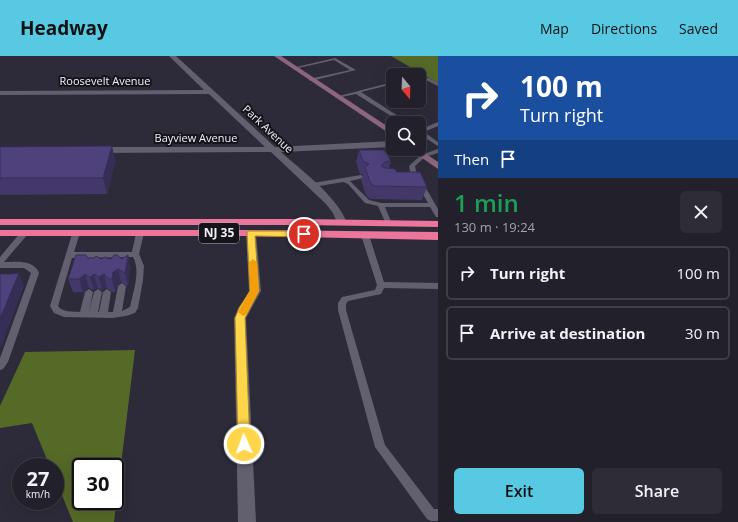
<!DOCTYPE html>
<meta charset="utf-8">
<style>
:root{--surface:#22202b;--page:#2e2d37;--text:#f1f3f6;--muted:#a2a3a9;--line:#3f3e47;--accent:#57c9e2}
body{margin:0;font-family:"Open Sans",sans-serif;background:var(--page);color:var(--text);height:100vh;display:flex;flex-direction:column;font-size:15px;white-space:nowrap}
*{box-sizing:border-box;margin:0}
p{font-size:13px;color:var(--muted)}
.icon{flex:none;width:22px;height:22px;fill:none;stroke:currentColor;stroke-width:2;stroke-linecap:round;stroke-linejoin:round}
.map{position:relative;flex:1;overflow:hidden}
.details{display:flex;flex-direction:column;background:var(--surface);width:300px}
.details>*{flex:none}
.banner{background:#1a4fa0;color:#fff;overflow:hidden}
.needle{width:26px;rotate:161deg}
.buttons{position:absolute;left:386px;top:12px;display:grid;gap:8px}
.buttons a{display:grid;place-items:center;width:40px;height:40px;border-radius:6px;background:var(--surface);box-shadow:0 4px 16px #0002,0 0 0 1px var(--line);font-size:20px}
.speed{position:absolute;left:12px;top:402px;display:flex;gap:8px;font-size:20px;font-weight:700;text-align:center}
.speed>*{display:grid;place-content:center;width:52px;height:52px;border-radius:50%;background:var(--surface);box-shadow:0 4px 16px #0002,0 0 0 1px var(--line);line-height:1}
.speed small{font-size:10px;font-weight:400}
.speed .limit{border:2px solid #111;border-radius:6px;background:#fff;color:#111}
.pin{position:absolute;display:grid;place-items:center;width:34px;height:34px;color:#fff;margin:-17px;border:2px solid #fff;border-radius:50%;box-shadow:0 1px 4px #0007}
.me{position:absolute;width:44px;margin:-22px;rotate:358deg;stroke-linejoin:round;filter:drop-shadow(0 0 3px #0008)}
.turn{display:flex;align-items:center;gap:14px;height:84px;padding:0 16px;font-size:18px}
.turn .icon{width:52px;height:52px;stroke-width:2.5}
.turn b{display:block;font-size:28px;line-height:34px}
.then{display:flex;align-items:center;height:38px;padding:0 16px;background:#0003;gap:8px;font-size:15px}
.round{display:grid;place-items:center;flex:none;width:42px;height:42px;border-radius:6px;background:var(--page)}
.headline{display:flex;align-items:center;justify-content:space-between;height:68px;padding:0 16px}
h1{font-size:24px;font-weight:600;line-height:30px;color:#1e9e55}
.cta{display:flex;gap:8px;margin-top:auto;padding:8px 16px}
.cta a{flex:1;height:46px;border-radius:6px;background:var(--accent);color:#111;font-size:16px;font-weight:600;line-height:46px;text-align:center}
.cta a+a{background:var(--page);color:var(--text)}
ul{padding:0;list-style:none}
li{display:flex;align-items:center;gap:12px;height:54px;margin:0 8px 6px;padding:0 8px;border:2px solid var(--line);border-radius:6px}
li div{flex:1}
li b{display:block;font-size:15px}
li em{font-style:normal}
header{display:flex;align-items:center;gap:24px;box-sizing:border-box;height:56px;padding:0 20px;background:var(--accent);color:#111}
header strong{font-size:19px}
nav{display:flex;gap:22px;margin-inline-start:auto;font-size:14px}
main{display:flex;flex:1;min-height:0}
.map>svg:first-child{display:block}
.forest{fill:#566a27;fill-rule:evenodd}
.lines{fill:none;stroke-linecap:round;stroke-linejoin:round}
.lane{fill:#625f6f;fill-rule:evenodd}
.street{fill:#625f6f;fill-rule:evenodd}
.secondary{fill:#8b667c;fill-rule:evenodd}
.highway{fill:#eb759b;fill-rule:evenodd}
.wall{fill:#44386b}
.shaded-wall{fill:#372e57}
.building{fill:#4f417c;stroke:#372e57}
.route{fill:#ffd54a;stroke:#a68a30}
.slow{fill:#f59e0b}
.labels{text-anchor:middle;stroke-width:4;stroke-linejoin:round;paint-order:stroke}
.far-street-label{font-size:11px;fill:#f0eff8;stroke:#15141b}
.shield{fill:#15141b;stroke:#aeadb6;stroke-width:1}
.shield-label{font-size:12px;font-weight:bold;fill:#f0eff8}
</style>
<header>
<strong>Headway</strong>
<nav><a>Map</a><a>Directions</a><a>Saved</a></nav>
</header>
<main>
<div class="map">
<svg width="438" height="466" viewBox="0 0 438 466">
<rect width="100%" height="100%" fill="#2d2b39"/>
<g class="forest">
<path d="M391 0H438V27Z"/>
<path d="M135 294 114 466H73L55 422V411H50L32 367 0 372V350L25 296ZM81 411H115V445H81Z"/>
</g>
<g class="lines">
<g class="lane">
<path d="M335 2 356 14 311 25 309 24V23L350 14 334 4 294 13 292 12Z"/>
<path d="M419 22H429L438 27V30L426 24H419Z"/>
<path d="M393 26V28L361 36 409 67H402L356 38 337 42 335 41Z"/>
<path d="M438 66V70L424 76 438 86V90L419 78V74Z"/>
<path d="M438 93V97L425 101 415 110 416 115 438 153V161H436L430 151H385L392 168 389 170 386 168 378 150 365 147 348 128 343 126 313 131 310 129 313 127 361 119 364 121 363 122 350 125 369 144 381 147H428L410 115 409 110 421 99Z"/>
<path d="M73 175H76L80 177 74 196H132L136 177 140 175H143L144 177 139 198 144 210 143 224 138 252 135 257 126 260 112 262 64 261 54 257 50 250ZM133 201C141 216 133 235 130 251L122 255 126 230 122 227 118 230 113 256H108L111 236 107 233 103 236 99 256H98L102 236 98 233 94 236 89 256 93 236 89 233 85 236 80 256C73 255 63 257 58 250L72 202Z"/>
<path d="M21 176H27L28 178 4 206C15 206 34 203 39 217L8 306 3 313 0 314V302L31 217 24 212H0V201Z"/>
<path d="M362 177H365L369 179 384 226 438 227V233L384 232 381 238 348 245 346 248V254L385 389 434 453H438V465H431L427 463 375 391 338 254V247L342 241 375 234 377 229 361 179Z"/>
</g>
<g class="street">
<path d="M169 0H176L275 91 393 85V91L281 96C302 115 337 140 347 167L346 169H338L333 157 326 148 271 96 96 97 92 94 96 91H265L209 38 0 39V35L204 34Z"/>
<path d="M251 174 255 175 256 177 261 235 246 262 256 466H238L234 262 249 235 246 177 247 175Z"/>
</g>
<g class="secondary">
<path d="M274 0H281L393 74V80Z"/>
<path d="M409 93H419L438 106V113Z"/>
</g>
<g class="highway">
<path d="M0 163H302L438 165V171L302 169H0Z"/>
<path d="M0 174H251L438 176V184L251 180H0Z"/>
</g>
</g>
<g class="wall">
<path d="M112 90 115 106 107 138 0 139V91Z"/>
<path d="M359 94 391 105 389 112 427 131 422 144 370 143 366 139 361 124 363 119 360 118 356 106Z"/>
<path d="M128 199 130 212 128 230 121 226 117 230 115 236H112L107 232 102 234 98 232 94 234 89 232 83 236H73L68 223 88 202 101 203H122Z"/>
</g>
<g class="shaded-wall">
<path d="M112 90 115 106 107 138 103 122Z"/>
<path d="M128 199 130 212 128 230 125 217Z"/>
<path d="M118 213 121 226 117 230 115 236 112 223 113 216Z"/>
<path d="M19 217 24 230 0 293V263Z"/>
<path d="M85 218 89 232 83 236 79 223Z"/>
<path d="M94 218 98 232 94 234 90 221Z"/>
<path d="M104 218 107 232 102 234 99 221Z"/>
</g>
<g class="building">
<path d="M112 90 103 122H0V91Z"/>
<path d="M359 94H384L391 105 385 106 381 110 386 112 395 113 397 116H420L427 131 374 130 370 126 365 111 369 108 363 105Z"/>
<path d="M76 199H86L88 202H94L96 200 101 203 105 201 109 203 112 202 114 199H117L122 203 128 199 125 217 118 213 113 216 112 223H109L104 218 99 221 94 218 90 221 85 218 79 223H68Z"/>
<path d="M19 217 0 263V218H11Z"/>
</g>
<path class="route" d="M248 175H304L308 178 304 181 255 180 259 235 245 262 250 388 249 392 244 393 240 392 238 388 235 262 239 252 250 235 247 177Z"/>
<path class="slow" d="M253 203 257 206 259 235 246 259 243 260 238 256 250 235 249 206Z"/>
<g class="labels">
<g class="far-street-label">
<text x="105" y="29">Roosevelt Avenue</text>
<text transform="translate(268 73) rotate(43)" y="4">Park Avenue</text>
<text x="196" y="86">Bayview Avenue</text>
</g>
<rect class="shield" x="199" y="167" width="40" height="20" rx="3"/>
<g class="shield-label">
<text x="219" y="181">NJ 35</text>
</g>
</g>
</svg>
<div class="buttons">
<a><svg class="needle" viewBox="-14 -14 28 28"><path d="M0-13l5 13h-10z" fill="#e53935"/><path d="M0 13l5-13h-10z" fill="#a2a3a9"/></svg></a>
<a><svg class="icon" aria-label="search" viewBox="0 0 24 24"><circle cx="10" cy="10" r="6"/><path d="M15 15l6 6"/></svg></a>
</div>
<div class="speed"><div>27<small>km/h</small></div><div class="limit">30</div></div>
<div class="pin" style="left:304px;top:178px;background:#d93025"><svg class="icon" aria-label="arrive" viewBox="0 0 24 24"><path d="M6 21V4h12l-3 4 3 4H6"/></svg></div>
<svg class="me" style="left:244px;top:388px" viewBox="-20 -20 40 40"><circle r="17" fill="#ffd54a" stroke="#fff" stroke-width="3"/><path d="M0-11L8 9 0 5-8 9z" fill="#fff"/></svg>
</div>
<section class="details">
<div class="banner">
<div class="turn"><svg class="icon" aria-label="right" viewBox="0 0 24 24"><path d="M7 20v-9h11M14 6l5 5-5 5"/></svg><div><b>100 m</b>Turn right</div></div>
<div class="then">Then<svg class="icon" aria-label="arrive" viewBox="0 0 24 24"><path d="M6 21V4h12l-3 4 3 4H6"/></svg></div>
</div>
<div class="headline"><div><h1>1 min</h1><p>130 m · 19:24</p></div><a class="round"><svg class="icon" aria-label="close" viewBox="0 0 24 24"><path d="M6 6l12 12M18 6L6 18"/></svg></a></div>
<ul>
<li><svg class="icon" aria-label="right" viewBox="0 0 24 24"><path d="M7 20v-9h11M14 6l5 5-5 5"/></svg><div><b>Turn right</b></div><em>100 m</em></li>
<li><svg class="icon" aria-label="arrive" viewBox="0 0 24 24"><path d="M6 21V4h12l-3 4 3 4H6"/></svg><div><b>Arrive at destination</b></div><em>30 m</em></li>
</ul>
<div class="cta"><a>Exit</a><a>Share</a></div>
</section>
</main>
